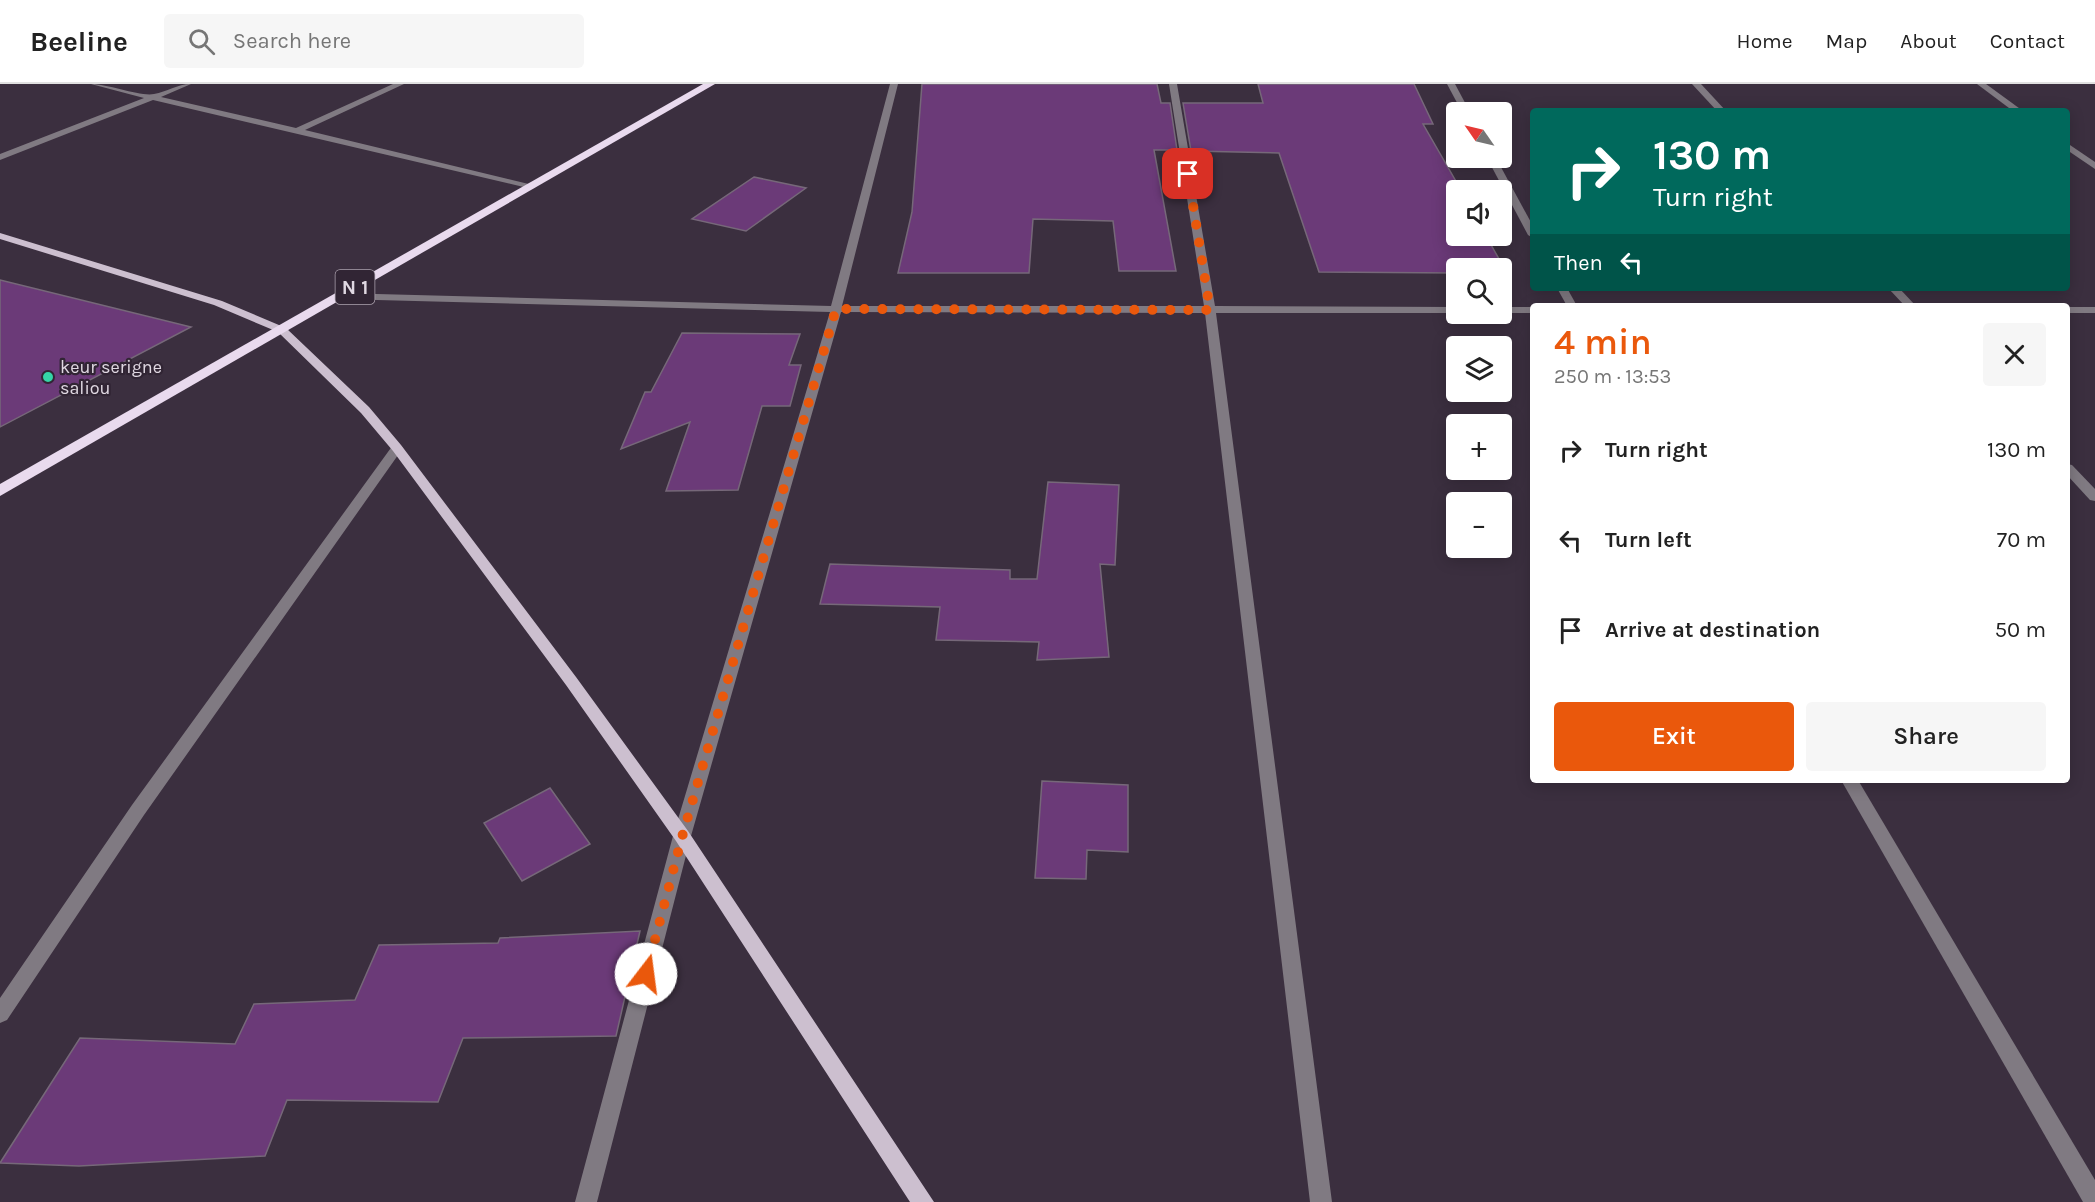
<!DOCTYPE html>
<meta charset="utf-8">
<style>
:root{--surface:#fff;--page:#f6f6f6;--text:#222;--muted:#767676;--line:#e0e0e0;--accent:#ea580c}
body{margin:0;font-family:Karla,sans-serif;background:var(--page);color:var(--text);height:100vh;display:flex;flex-direction:column;font-size:22px;white-space:nowrap}
*{box-sizing:border-box;margin:0}
p{font-size:20px;color:var(--muted)}
.icon{flex:none;width:33px;height:33px;fill:none;stroke:currentColor;stroke-width:2;stroke-linecap:round;stroke-linejoin:round}
.map{position:relative;flex:1;overflow:hidden}
.sheet{position:absolute;left:1530px;top:219px;width:540px;height:480px;display:flex;flex-direction:column;background:var(--surface);border-radius:6px;box-shadow:0 3px 15px #0003}
.sheet>*{flex:none}
.top-card{position:absolute;left:1530px;top:24px;width:540px;height:183px;border-radius:6px;box-shadow:0 3px 15px #0003;background:#00695c;color:#fff;overflow:hidden}
.needle{width:39px;rotate:304deg}
.fabs{position:absolute;left:1446px;top:18px;display:grid;gap:12px}
.fabs a{display:grid;place-items:center;width:66px;height:66px;border-radius:6px;background:var(--surface);box-shadow:0 3px 15px #0003;font-size:30px}
.pin{position:absolute;display:grid;place-items:center;width:51px;height:51px;color:#fff;margin:-26px;border-radius:12px;box-shadow:0 3px 9px #0006}
.me{position:absolute;width:66px;margin:-33px;rotate:15deg;stroke-linejoin:round;filter:drop-shadow(0 0 4px #0008)}
.turn{display:flex;align-items:center;gap:21px;height:126px;padding:0 24px;font-size:27px}
.turn .icon{width:78px;height:78px;stroke-width:2.5}
.turn b{display:block;font-size:42px;line-height:51px}
.then{display:flex;align-items:center;height:57px;padding:0 24px;background:#0003;gap:12px;font-size:22px}
.round{display:grid;place-items:center;flex:none;width:63px;height:63px;border-radius:6px;background:var(--page)}
.overview{display:flex;align-items:center;justify-content:space-between;height:102px;padding:0 24px}
h1{font-size:36px;font-weight:600;line-height:45px;color:var(--accent)}
.button{display:flex;gap:12px;margin-top:auto;padding:12px 24px}
.button a{flex:1;height:69px;border-radius:6px;background:var(--accent);color:#fff;font-size:24px;font-weight:600;line-height:69px;text-align:center}
.button a+a{background:var(--page);color:var(--text)}
ul{padding:0;list-style:none}
li{display:flex;align-items:center;gap:18px;height:90px;padding:0 24px}
li div{flex:1}
li b{display:block;font-size:22px}
li em{font-style:normal}
header{display:flex;align-items:center;gap:36px;box-sizing:border-box;height:84px;padding:0 30px;background:var(--surface);border-bottom:2px solid var(--line)}
header strong{font-size:28px}
nav{display:flex;gap:33px;margin-inline-start:auto;font-size:21px}
.search{width:420px;height:54px;background:var(--page);display:flex;align-items:center;gap:15px;box-sizing:border-box;padding:0 21px;border-radius:6px;color:var(--muted);font-size:22px}
.map>svg:first-child{display:block}
.building{fill:#6b3a78;stroke:#766879;stroke-width:1.5}
.lines{fill:none;stroke-linecap:round;stroke-linejoin:round}
.minor{fill:#807a82;fill-rule:evenodd}
.major{fill:#ccbfcf;fill-rule:evenodd}
.highway{fill:#e9daee;fill-rule:evenodd}
.route{stroke:#ea580c;stroke-width:10;stroke-dasharray:0 18}
.poi-dot{fill:#35d4a7;stroke:#312534;stroke-width:2}
.labels{text-anchor:middle;stroke-width:4.5;stroke-linejoin:round;paint-order:stroke}
.far-poi-label{font-size:18px;fill:#e0d8e2;stroke:#312534;text-anchor:start}
.shield{fill:#312534;stroke:#aca2ae;stroke-width:1.5}
.shield-label{font-size:20px;font-weight:bold;fill:#e0d8e2}
</style>
<header>
<strong>Beeline</strong>
<div class="search"><svg class="icon" aria-label="search" viewBox="0 0 24 24"><circle cx="10" cy="10" r="6"/><path d="M15 15l6 6"/></svg>Search here</div>
<nav><a>Home</a><a>Map</a><a>About</a><a>Contact</a></nav>
</header>
<div class="map">
<svg width="2095" height="1118" viewBox="0 0 2095 1118">
<rect width="100%" height="100%" fill="#3b2f3f"/>
<g class="building">
<path d="M922 0H1157L1161 19H1170L1177 66H1154L1176 187H1119L1113 137 1033 135 1029 189H898L912 128Z"/>
<path d="M1258 0H1414L1433 40H1423L1461 106H1456V152H1486L1507 189H1502V184H1456V189L1319 188 1279 69 1191 67 1183 19H1263Z"/>
<path d="M754 93 806 104 746 147 692 135Z"/>
<path d="M0 196 191 243 0 343Z"/>
<path d="M682 249 800 250 789 281H801L790 322H762L738 406 666 407 690 338 621 365 645 308H651Z"/>
<path d="M1048 398 1119 401 1115 481 1100 480 1109 573 1037 576 1039 558 936 556 940 523 820 520 830 480 1010 486V495H1037Z"/>
<path d="M1042 697 1128 701V768L1087 766 1086 795 1035 794Z"/>
<path d="M550 704 590 760 522 797 484 739Z"/>
<path d="M640 847 616 952 463 954 438 1018 287 1016 265 1072 79 1082 0 1079 80 954 235 960 254 920 355 916 379 861 498 859 500 854Z"/>
</g>
<g class="lines">
<g class="minor">
<path d="M91 0C109 0 141 13 154 10 167 8 177 0 191 0L161 13 296 44 393 0H404L305 46 537 102 532 105 153 16 0 76V70L144 14Z"/>
<path d="M890 0H898L842 222H1204L1169 0H1177L1215 222 1456 223V229H1216L1332 1118H1310L1205 229 841 228 691 752 597 1118H575L673 752 830 228 339 215 334 212 339 209 831 222Z"/>
<path d="M1447 0H1455L1470 28H1462Z"/>
<path d="M1692 0H1701L1726 27H1717Z"/>
<path d="M1977 0H1986L2023 27H2013Z"/>
<path d="M2067 59 2095 78V85L2067 66Z"/>
<path d="M1487 74H1496L1533 142V154L1528 151Z"/>
<path d="M1557 204H1567L1577 222H1567Z"/>
<path d="M1888 204H1899L1916 222H1905Z"/>
<rect x="1502" y="223" width="31" height="6"/>
<rect x="2067" y="223" width="28" height="6"/>
<path d="M397 360 403 364 144 731 7 936 0 939V914L132 721 393 361Z"/>
<path d="M2067 380 2072 381 2095 405V417L2090 416 2067 391Z"/>
<path d="M1841 696H1858L2095 1096V1118H2083Z"/>
</g>
<path class="major" d="M0 149 222 217 286 244 369 323 401 361 576 593 688 747 934 1118H910L676 757 566 601 393 367 361 329 278 248 214 221 0 155Z"/>
<path class="highway" d="M703 0H715L0 412V400Z"/>
</g>
<g class="lines">
<path class="route" d="M646 890 682 753 836 225 1210 226 1188 90"/>
</g>
<circle class="poi-dot" cx="48" cy="293" r="6"/>
<g class="labels">
<g class="far-poi-label">
<text x="60" y="289">keur serigne<tspan x="60" dy="21">saliou</tspan></text>
</g>
<rect class="shield" x="335.5" y="186" width="39" height="34" rx="4.5"/>
<g class="shield-label">
<text x="355" y="210">N 1</text>
</g>
</g>
</svg>
<div class="fabs">
<a><svg class="needle" viewBox="-14 -14 28 28"><path d="M0-13l5 13h-10z" fill="#e53935"/><path d="M0 13l5-13h-10z" fill="#767676"/></svg></a>
<a><svg class="icon" aria-label="sound" viewBox="0 0 24 24"><path d="M4 9h4l5-4v14l-5-4H4zM17 9q2 3 0 6"/></svg></a>
<a><svg class="icon" aria-label="search" viewBox="0 0 24 24"><circle cx="10" cy="10" r="6"/><path d="M15 15l6 6"/></svg></a>
<a><svg class="icon" aria-label="layers" viewBox="0 0 24 24"><path d="M12 4l9 5-9 5-9-5zM3 14l9 5 9-5"/></svg></a>
<a>+</a>
<a>−</a>
</div>
<div class="pin" style="left:1188px;top:90px;background:#d93025"><svg class="icon" aria-label="arrive" viewBox="0 0 24 24"><path d="M6 21V4h12l-3 4 3 4H6"/></svg></div>
<svg class="me" style="left:646px;top:890px" viewBox="-20 -20 40 40"><circle r="19" fill="#fff"/><path d="M0-13L10 11 0 6-10 11z" fill="#ea580c"/></svg>
<div class="top-card">
<div class="turn"><svg class="icon" aria-label="right" viewBox="0 0 24 24"><path d="M7 20v-9h11M14 6l5 5-5 5"/></svg><div><b>130 m</b>Turn right</div></div>
<div class="then">Then<svg class="icon" aria-label="left" viewBox="0 0 24 24"><path d="M17 20v-9H6M10 6l-5 5 5 5"/></svg></div>
</div>
<section class="sheet">
<div class="overview"><div><h1>4 min</h1><p>250 m · 13:53</p></div><a class="round"><svg class="icon" aria-label="close" viewBox="0 0 24 24"><path d="M6 6l12 12M18 6L6 18"/></svg></a></div>
<ul>
<li><svg class="icon" aria-label="right" viewBox="0 0 24 24"><path d="M7 20v-9h11M14 6l5 5-5 5"/></svg><div><b>Turn right</b></div><em>130 m</em></li>
<li><svg class="icon" aria-label="left" viewBox="0 0 24 24"><path d="M17 20v-9H6M10 6l-5 5 5 5"/></svg><div><b>Turn left</b></div><em>70 m</em></li>
<li><svg class="icon" aria-label="arrive" viewBox="0 0 24 24"><path d="M6 21V4h12l-3 4 3 4H6"/></svg><div><b>Arrive at destination</b></div><em>50 m</em></li>
</ul>
<div class="button"><a>Exit</a><a>Share</a></div>
</section>
</div>
